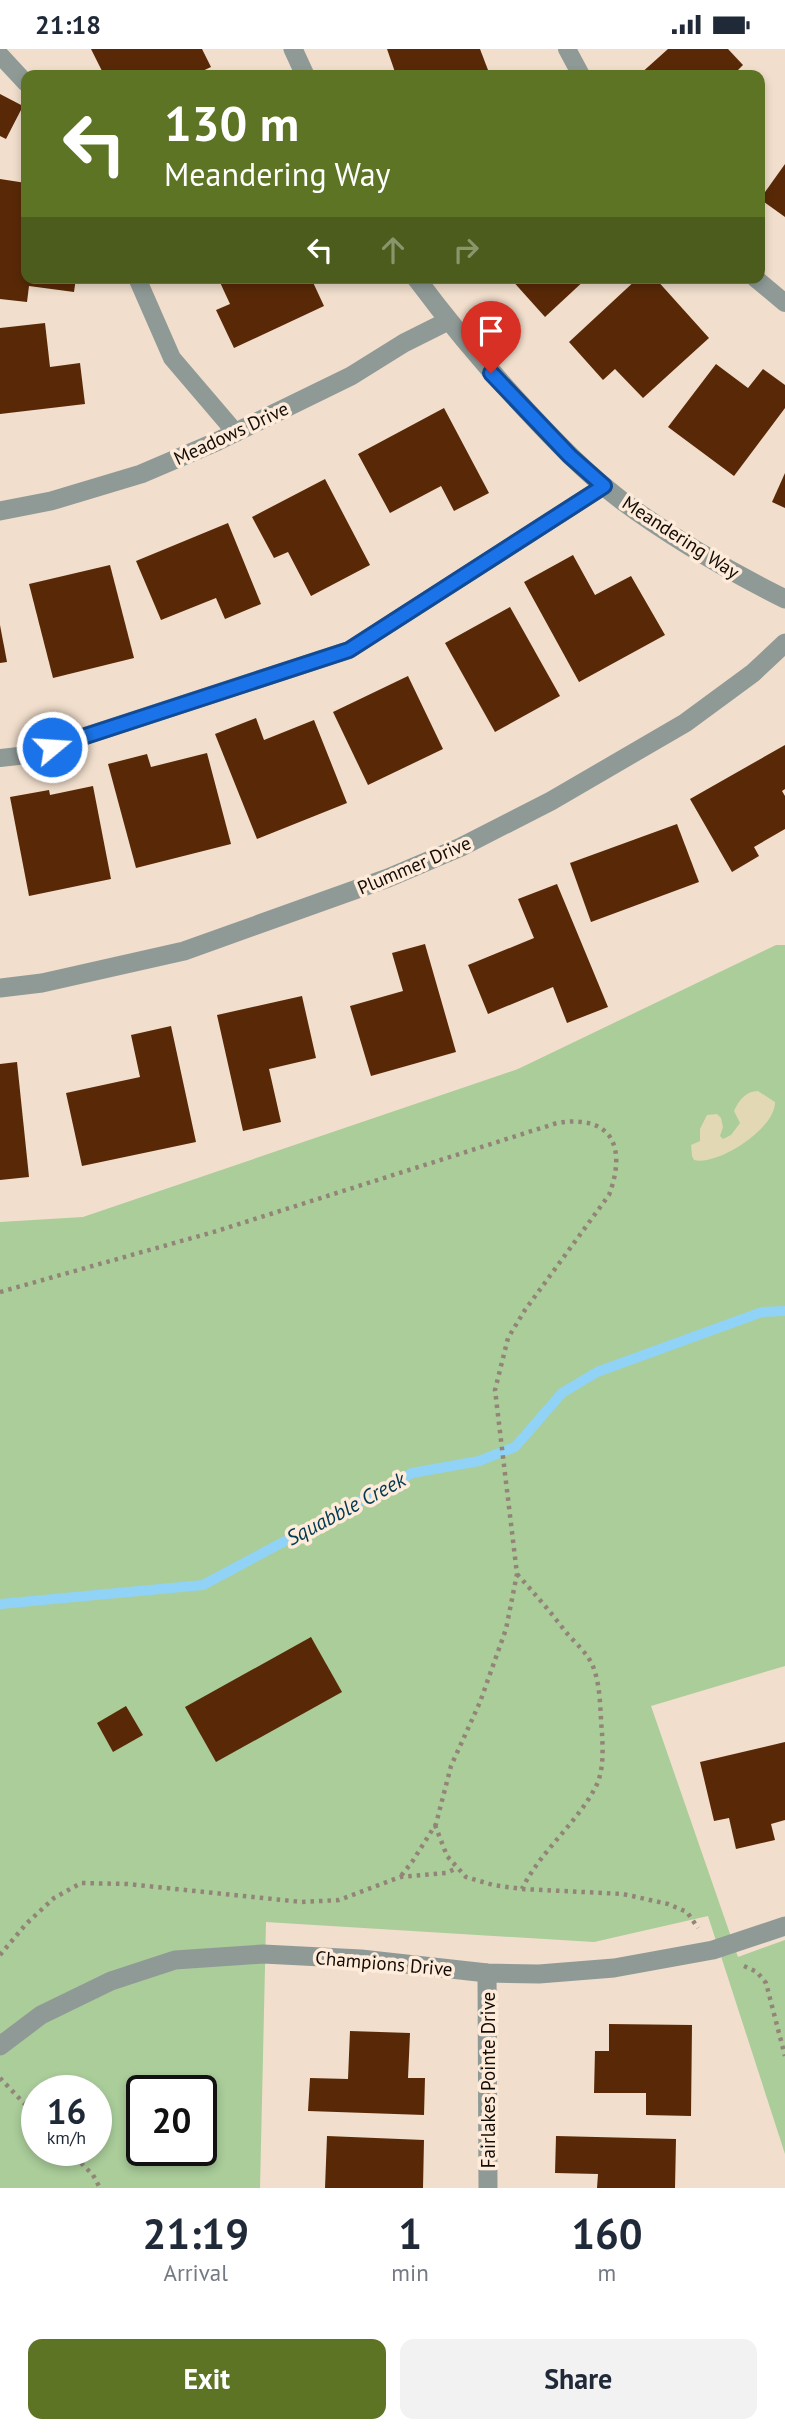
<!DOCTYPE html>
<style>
:root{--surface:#fff;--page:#f2f2f3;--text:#1f2937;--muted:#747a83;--accent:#5e7425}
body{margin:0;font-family:"PT Sans",sans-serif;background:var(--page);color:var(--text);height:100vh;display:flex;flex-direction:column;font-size:26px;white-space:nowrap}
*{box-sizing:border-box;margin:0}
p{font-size:23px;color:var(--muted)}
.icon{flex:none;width:38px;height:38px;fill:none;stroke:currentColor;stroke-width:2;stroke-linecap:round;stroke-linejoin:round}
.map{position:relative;height:2139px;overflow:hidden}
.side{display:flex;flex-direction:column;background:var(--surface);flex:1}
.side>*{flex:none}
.hud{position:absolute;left:21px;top:21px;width:744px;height:214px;border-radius:14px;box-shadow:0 4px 10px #0003;background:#5e7425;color:#fff;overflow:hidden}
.speed{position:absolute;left:21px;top:2026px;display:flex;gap:14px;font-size:35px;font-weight:700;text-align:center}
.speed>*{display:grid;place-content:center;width:91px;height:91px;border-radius:50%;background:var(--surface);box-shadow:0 4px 10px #0003;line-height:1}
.speed small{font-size:18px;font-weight:400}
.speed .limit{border:4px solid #111;border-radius:10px;background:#fff;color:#111}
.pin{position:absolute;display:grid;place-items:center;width:60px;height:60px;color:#fff;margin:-72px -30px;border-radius:50% 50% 50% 0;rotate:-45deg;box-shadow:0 0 7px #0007}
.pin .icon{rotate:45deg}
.me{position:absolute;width:77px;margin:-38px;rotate:72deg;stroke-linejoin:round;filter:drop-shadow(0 0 5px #0008)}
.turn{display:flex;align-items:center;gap:24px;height:147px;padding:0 28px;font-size:32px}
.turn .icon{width:91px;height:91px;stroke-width:2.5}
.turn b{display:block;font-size:49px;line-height:60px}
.lanes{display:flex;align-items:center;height:66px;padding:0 28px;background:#0003;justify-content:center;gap:35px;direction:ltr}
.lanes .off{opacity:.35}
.eta{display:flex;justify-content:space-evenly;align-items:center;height:119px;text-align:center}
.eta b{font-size:42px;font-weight:800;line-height:49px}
.button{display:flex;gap:14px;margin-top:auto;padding:14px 28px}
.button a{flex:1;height:80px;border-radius:14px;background:var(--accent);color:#fff;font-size:28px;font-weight:800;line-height:80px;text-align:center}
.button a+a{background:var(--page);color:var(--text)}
.status{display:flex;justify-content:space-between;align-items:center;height:49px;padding:0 35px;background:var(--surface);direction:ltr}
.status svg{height:19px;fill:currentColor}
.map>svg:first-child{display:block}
.green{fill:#aacd9a;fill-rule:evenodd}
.sand{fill:#e2d8b3}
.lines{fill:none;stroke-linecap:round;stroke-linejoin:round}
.stream{stroke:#91d3f6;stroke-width:10}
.building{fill:#592907}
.path{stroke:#928578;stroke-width:4.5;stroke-dasharray:3.5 5;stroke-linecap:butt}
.service{stroke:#8f9a96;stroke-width:18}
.minor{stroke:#8f9a96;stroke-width:19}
.tertiary{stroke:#8f9a96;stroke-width:19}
.route-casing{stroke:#114b97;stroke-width:18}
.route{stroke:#1a73e8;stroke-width:12}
.labels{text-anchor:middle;stroke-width:7;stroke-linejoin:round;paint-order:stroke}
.street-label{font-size:19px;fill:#120c07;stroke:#feebd9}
.water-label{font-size:21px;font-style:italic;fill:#003a51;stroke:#feebd9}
</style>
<div class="status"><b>21:18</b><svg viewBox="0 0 49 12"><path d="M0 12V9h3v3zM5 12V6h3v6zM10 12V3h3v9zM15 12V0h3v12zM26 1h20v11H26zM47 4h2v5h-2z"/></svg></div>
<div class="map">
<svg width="785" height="2139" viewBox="0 0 785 2139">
<rect width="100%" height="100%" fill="#f1decc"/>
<path class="green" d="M776 896H785V1617L651 1657 738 1908 785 1891V2105L708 1867 594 1893 266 1873 260 2139H0V1173L83 1168 518 1020ZM37 2042H96V2102H37ZM142 2042H201V2102H142Z"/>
<path class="sand" d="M758 1042 775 1053C776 1079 718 1117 694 1111L692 1107 691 1096 700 1092V1080L707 1066 717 1065 721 1069 723 1078 720 1087 723 1090 731 1086 740 1074 734 1062C739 1051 746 1042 758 1042Z"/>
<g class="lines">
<path class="stream" d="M0 1555 203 1536 412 1424 479 1412 515 1398 562 1344 597 1323 762 1263 785 1262"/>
</g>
<g class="building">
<path d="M91 0H202L211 18 194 26H119L117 23 104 26Z"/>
<path d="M387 0H480L488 21 472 26H396Z"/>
<path d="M668 0H728L743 16 735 24 736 26H639Z"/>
<path d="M0 45 23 57 6 90 0 87Z"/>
<path d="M785 115V168L760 150Z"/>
<path d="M0 130 26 134V229H76L74 243 29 237 27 253 0 250Z"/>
<path d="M218 229H311L324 257 234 299 216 261 230 255Z"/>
<path d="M510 229H587L545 268Z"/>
<path d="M638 229H655L709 289 643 349 615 320 603 331 569 293Z"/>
<path d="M45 274 50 318 80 314 85 355 0 365V279Z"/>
<path d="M716 315 748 339 763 320 785 336V359L734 427 668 378Z"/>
<path d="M444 359 489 444 454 462 441 437 390 464 358 405Z"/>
<path d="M785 424V459L772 453Z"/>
<path d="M325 430 370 516 311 547 288 503 274 509 252 468Z"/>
<path d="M228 474 261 555 225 570 216 549 161 571 136 512Z"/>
<path d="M573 506 595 546 631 527 665 586 579 633 524 533Z"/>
<path d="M110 516 134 609 53 629 29 535Z"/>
<path d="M510 558 560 647 495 683 445 594Z"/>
<path d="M0 576 7 613 0 614Z"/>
<path d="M408 627 443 700 368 736 333 663Z"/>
<path d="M256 669 264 691 314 671 347 754 257 790 215 685Z"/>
<path d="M785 696V740L782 742 785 747V780L754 798 759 807 732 823 690 750Z"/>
<path d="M207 704 231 795 136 819 108 715 147 705 151 718Z"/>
<path d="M93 737 111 830 29 847 10 748 49 741 50 746Z"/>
<path d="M677 775 699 833 591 873 570 814Z"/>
<path d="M557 835 608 958 567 974 553 938 488 965 468 916 534 889 518 850Z"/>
<path d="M425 895 456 1003 371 1027 350 957 403 942 392 904Z"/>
<path d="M302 947 316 1009 269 1020 281 1073 243 1082 217 966Z"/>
<path d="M171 977 196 1093 82 1117 66 1044 140 1028 131 986Z"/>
<path d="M17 1013 29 1128 0 1131V1015Z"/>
<path d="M311 1588 342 1643 216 1713 185 1658Z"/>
<path d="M126 1657 143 1686 113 1703 97 1674Z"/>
<path d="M785 1693V1771L771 1775 775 1791 736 1800 729 1769 714 1772 700 1713Z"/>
<path d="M609 1975 692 1976 691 2067 646 2066V2044H594L595 2002H609Z"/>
<path d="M350 1982 410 1984 408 2029H425L424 2066 308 2062 310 2029 348 2030Z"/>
<path d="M327 2087 424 2091 423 2139H325Z"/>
<path d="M556 2087 676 2090 675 2139H597L598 2125 555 2124Z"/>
</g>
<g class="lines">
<g class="path">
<path d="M0 1243 217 1182 557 1074C612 1065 627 1098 609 1146L525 1261 508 1289 495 1341 517 1525 506 1580 480 1653 451 1717 436 1775 412 1813 400 1828"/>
<path d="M517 1525C534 1544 550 1562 565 1582 575 1594 589 1605 594 1620 601 1640 600 1663 602 1684 603 1703 604 1724 594 1741 574 1777 540 1803 522 1840"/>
<path d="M435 1776 447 1807 466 1828 493 1836 522 1840 623 1845 668 1855 687 1863 698 1879"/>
<path d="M0 1906 26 1875 54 1849 81 1834 127 1835 302 1853 339 1851 400 1828 446 1824 457 1819"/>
<path d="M744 1917 757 1923 766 1934 785 2007"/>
<path d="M0 2029 37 2068"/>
<path d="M69 2102 93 2126 100 2139"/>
</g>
<g class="service">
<path d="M567 0 581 26"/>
<path d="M0 6 26 34"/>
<path d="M137 229 172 309 236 384"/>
<path d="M755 229 785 254"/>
<path d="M0 709 27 706 349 601 604 437"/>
</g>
<g class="minor">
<path d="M293 0 305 26"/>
<path d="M416 229C451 276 489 321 529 364 558 395 587 425 621 451 672 489 729 522 785 550"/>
<path d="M0 462 51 452 141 425 216 393 351 327 404 294 448 272"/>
<path d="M0 939 42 934 184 902 388 829 461 798 551 752 685 674 753 624 785 594"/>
<path d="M487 1924 488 2139"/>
</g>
<path class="tertiary" d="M0 1997 41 1966 111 1932 175 1911 263 1905 361 1910 487 1924 539 1925 614 1919 713 1901 785 1877"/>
</g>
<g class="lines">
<defs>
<path id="route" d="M52 698 349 601 604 437 570 407 491 324"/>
</defs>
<use href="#route" class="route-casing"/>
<use href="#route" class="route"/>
</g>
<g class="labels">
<g class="street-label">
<text transform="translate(231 384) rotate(-25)" y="7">Meadows Drive</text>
<text transform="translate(681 488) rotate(33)" y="7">Meandering Way</text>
<text transform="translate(414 816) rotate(-23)" y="7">Plummer Drive</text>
<text transform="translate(384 1914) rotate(5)" y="7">Champions Drive</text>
<text transform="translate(488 2031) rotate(-90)" y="7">Fairlakes Pointe Drive</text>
</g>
<g class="water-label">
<text transform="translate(346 1460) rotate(-28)" y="7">Squabble Creek</text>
</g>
</g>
</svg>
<div class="speed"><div>16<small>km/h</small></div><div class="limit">20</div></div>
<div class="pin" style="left:491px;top:324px;background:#d93025"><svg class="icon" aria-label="arrive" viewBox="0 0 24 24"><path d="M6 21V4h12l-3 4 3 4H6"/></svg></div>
<svg class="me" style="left:52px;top:698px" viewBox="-20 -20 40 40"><circle r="17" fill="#1a73e8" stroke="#fff" stroke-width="3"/><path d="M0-11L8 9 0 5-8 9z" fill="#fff"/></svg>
<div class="hud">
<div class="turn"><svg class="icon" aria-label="left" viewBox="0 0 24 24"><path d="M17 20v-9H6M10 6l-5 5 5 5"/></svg><div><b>130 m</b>Meandering Way</div></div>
<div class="lanes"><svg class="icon" aria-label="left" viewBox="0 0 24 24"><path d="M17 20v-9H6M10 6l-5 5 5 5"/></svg><svg class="icon off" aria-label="ahead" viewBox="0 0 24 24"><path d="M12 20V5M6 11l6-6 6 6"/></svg><svg class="icon off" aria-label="right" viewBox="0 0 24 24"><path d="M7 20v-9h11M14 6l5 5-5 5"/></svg></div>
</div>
</div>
<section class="side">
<div class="eta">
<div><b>21:19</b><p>Arrival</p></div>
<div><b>1</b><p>min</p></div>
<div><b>160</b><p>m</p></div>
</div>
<div class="button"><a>Exit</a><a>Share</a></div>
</section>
